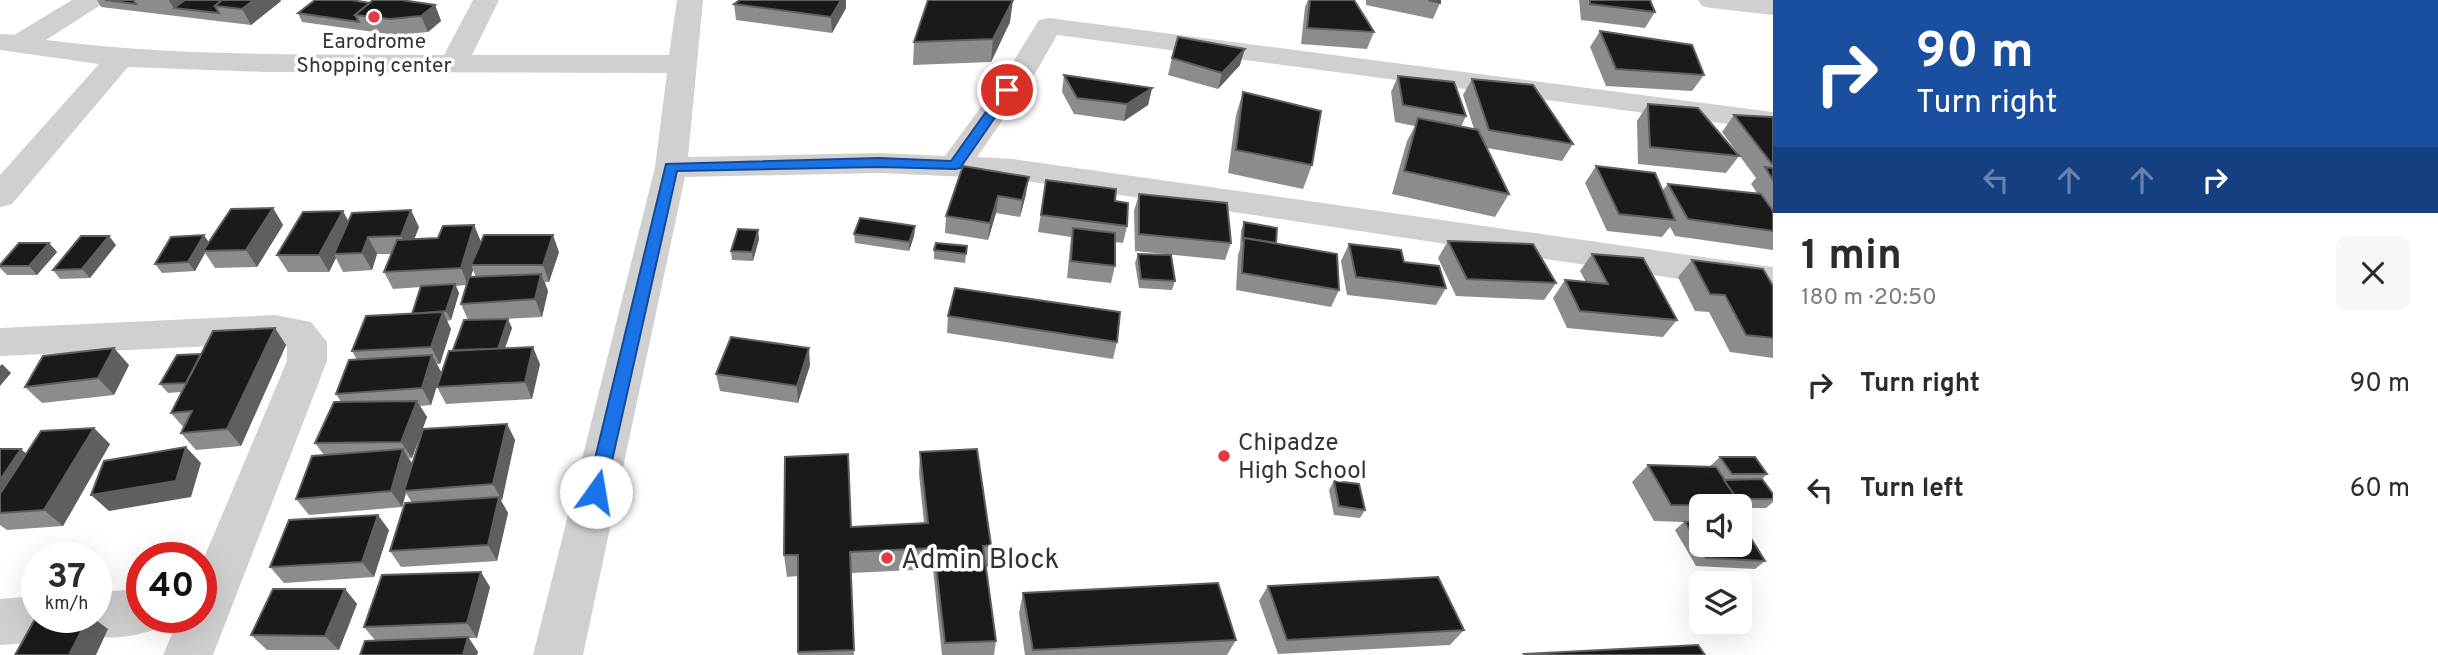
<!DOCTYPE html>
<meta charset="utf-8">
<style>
:root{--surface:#fff;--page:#f7f7f7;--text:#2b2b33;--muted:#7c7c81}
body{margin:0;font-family:Overpass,sans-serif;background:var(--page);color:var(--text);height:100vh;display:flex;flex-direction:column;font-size:26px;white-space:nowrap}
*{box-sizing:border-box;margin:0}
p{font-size:23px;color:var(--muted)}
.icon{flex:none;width:38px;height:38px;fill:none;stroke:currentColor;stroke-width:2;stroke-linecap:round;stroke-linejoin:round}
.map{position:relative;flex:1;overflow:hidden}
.details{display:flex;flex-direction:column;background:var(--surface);width:665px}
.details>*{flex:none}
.banner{background:#1a4fa0;color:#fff;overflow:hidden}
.controls{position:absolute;left:1689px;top:494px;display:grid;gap:14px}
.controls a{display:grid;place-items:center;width:63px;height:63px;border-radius:10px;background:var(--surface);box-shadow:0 7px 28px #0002;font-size:35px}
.speed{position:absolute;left:21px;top:542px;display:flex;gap:14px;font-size:35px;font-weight:700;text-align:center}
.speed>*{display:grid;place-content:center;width:91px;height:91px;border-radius:50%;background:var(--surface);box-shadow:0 7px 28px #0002;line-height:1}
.speed small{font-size:18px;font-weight:400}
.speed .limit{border:10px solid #d22;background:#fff;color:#111}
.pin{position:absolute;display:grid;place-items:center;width:60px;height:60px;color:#fff;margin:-30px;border:4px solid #fff;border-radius:50%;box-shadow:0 2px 7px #0007}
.me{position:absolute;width:77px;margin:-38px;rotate:13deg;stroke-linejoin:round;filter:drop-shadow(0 0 5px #0008)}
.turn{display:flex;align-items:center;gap:24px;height:147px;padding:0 28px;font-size:32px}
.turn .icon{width:91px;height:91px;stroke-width:2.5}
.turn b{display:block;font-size:49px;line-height:60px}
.lanes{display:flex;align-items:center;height:66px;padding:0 28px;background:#0003;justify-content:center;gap:35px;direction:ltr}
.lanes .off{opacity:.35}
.round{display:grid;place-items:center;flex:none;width:74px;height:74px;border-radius:10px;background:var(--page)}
.headline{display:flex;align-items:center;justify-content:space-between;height:119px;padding:0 28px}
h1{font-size:42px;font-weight:700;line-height:52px}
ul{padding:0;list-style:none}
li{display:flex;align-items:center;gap:21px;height:105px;padding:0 28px}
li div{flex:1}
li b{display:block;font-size:26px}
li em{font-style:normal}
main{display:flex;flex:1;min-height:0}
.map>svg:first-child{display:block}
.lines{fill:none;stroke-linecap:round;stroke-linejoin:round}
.minor{fill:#d0d0d0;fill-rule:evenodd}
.wall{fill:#8c8c8c;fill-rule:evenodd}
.shaded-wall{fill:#5f5f5f}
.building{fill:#1a1a1a;stroke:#5f5f5f;stroke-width:2}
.route{fill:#1a73e8;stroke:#114b97;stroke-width:2}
.poi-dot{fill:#e63946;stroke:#fff;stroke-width:2.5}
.labels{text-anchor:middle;stroke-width:7;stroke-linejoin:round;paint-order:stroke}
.far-poi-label{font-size:21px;fill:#333;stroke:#fff}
.poi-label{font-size:24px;fill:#333;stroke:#fff;text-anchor:start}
.near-poi-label{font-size:28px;fill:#333;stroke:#fff;text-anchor:start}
</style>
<main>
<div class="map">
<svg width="1773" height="655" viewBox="0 0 1773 655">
<rect width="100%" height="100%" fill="#fff"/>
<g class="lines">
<g class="minor">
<path d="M72 0H103L99 6 46 40C178 57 311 54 444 55L473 0H499L472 55H669L677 0H703L688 157 879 153 945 156 1008 70 1039 20 1049 18 1773 112V130L1057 35 1036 72 977 157 1013 159 1773 267V293L1013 179 879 173 685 177 583 655H533L655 167 667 73 265 72 128 67 12 204 0 207V175L99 64 0 50V34L14 35Z"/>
<path d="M1698 0H1773V15L1711 8 1702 6Z"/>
<path d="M275 315 311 322 327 342V361L213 655H163L179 618H201V565L287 361V346L275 343 0 356V328Z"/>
<path d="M142 589V618H164L159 628C135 637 101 643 78 630L76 634 59 641 0 645V599L37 596V618H96V592Z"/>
</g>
</g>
<g class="wall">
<path d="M97 0H280L281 1 251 25 101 7Z"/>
<path d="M740 0H846V8L832 33 736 20 734 4Z"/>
<path d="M1308 0H1354L1374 32 1367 49 1301 44 1305 7Z"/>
<path d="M1366 0H1440V3L1433 19 1366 5Z"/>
<path d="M1579 0H1650L1655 12 1645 28 1581 20Z"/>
<path d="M370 3 435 5 441 21 428 32 396 35 302 22 298 13Z"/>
<path d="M1010 22 991 62 913 65 914 42Z"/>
<path d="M1600 31 1704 75 1692 91 1606 86 1590 47Z"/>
<path d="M1172 58 1240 65 1218 89 1168 75Z"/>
<path d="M1064 75 1152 88 1148 105 1124 121 1074 114 1062 92Z"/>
<path d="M1398 76 1466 116 1461 127 1474 129 1463 95 1472 79 1573 144 1562 161 1487 148 1509 194 1495 217 1392 194 1407 141 1415 126 1395 122 1391 92Z"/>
<path d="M1243 92 1312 165 1303 189 1228 173 1236 115Z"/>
<path d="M1648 104 1739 156 1726 173 1638 164 1637 121Z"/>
<path d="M1734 115 1773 117V250L1675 236 1670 227 1662 237 1607 231 1585 183 1596 166 1662 191 1668 184 1757 193 1751 184 1756 178 1722 132Z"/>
<path d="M963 166 1026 194 1020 217 996 213 988 240 945 233 946 216Z"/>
<path d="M1046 180 1115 201 1127 226 1123 243 1115 242V266L1111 283 1067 278 1071 237 1038 232Z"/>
<path d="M1139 194 1231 243 1225 260 1135 251 1134 211Z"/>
<path d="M273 208 283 225 257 267 215 268 205 253 195 271 162 273 155 264 209 243Z"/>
<path d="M348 221 419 227 414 239 438 238 474 225 481 242 559 252 549 282H545L548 291 542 317 486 320 512 328 505 348 540 364 532 399 446 404 437 387 468 320 461 304 467 285 456 286 459 293 451 320 447 321 451 329 440 364H437L441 372 431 405 420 406 427 417 412 458H409L413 464 507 424 515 440 501 501 508 513 497 561 401 567 390 551 412 503 406 493 402 507 309 515 296 499 324 455 315 443 341 402 336 394 357 360 352 351 412 314 421 287 393 289 384 272 391 254H377L372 270 343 272 336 258 329 272H288L277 255ZM473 270 476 277H471Z"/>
<path d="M1244 222 1276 243 1339 290 1331 307 1236 290 1238 255 1240 249 1241 231Z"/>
<path d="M915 226 914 236 909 251 855 243 854 234Z"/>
<path d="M759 239 753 261 732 260 731 251Z"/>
<path d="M1448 241 1556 283 1544 300 1456 296 1438 258Z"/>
<path d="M49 243 57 252 37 275H7L0 268V265Z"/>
<path d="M1349 244 1404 262 1446 288 1436 305 1347 295 1341 261Z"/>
<path d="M116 245 90 278 60 279 53 270Z"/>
<path d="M967 246 965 263 934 259V250Z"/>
<path d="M1138 254 1175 281 1172 290 1139 288 1135 263Z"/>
<path d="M1592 254 1677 320 1663 337 1567 328 1553 298 1565 280 1586 282 1580 271Z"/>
<path d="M1692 260 1773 286V358L1730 352 1709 312 1695 311 1678 277Z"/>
<path d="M948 316 1117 342 1113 359 947 333Z"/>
<path d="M286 345 241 446 196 450 181 433 184 428 171 413 181 392 168 393 160 384 201 354Z"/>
<path d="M129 365 114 395 42 403 25 387Z"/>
<path d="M810 365 798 403 720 391 716 374Z"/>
<path d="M110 444 63 526 7 530 0 525V449L26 453Z"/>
<path d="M920 452 991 545 988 567H986L996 641 994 655H942L933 569 851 573 854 655H798V576L787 577 784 555 851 527 924 523 919 474Z"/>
<path d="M1720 457 1767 474 1762 479 1773 494V502L1766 508H1742L1740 510V506H1701V544L1765 561 1755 569 1696 566 1675 530 1684 522 1654 521 1632 482 1648 465 1712 467 1710 466Z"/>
<path d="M1334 481 1365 510 1360 518 1334 515 1329 490Z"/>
<path d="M389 530 374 577 284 583 270 567Z"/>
<path d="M1268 586 1464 630 1450 645 1278 654 1259 601Z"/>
<path d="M490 587 477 638H469L478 652 477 655H360L375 640 364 627Z"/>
<path d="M345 589 357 604 339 650H267L251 635Z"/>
<path d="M1023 593 1236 640 1227 655H1025L1019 613Z"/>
</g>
<g class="shaded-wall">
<path d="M170 0H201L174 8 169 1Z"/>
<path d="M254 0H280L281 1 251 25 242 9Z"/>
<path d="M841 0H846V8L832 33 831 17Z"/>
<path d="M1013 0 1010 22 991 62 993 39Z"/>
<path d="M435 5 441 21 428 32 421 16Z"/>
<path d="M1245 49 1240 65 1218 89 1222 73Z"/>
<path d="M1152 88 1148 105 1124 121 1127 104Z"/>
<path d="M1029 177 1026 194 1020 217 1022 200Z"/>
<path d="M998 196 996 213 988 240 990 223Z"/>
<path d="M273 208 283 225 257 267 246 250Z"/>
<path d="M411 210 419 227 409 253 401 236Z"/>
<path d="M343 211 352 228 334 254 336 258 329 272 319 255Z"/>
<path d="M474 225 481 242 471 265 473 270 468 285 461 268Z"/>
<path d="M915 226 914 236 909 251V242Z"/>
<path d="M758 230 759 239 753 261 752 252Z"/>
<path d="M204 235 210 244 203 251 205 253 195 271 188 262Z"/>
<path d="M553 235 559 252 549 282 543 265Z"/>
<path d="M109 236 116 245 90 278 82 269Z"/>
<path d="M368 237 377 254 372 270 362 253Z"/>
<path d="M49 243 57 252 37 275 29 266Z"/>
<path d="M541 274 548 291 542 317 535 299Z"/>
<path d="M455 284 459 293 451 320 446 311Z"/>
<path d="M443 312 451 329 440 364 431 347Z"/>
<path d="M508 319 512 328 501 359 498 350Z"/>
<path d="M275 328 286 345 241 446 227 429Z"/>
<path d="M533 347 540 364 532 399 525 382Z"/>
<path d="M114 348 129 365 114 395 98 378Z"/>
<path d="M809 348 810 365 798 403 797 386Z"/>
<path d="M432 355 441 372 431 405 422 388Z"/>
<path d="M2 364 11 373 0 386V366Z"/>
<path d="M417 401 427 417 412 458 401 442Z"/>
<path d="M507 424 515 440 502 501 493 484Z"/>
<path d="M94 428 110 444 63 526 44 510Z"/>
<path d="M186 447 201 463 191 497 109 511 91 495Z"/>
<path d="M21 449 39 465 0 513V480Z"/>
<path d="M403 449 413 466 404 491 406 493 402 507 391 491Z"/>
<path d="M499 497 508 513 497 561 488 545Z"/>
<path d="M378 515 389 530 374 577 362 562Z"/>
<path d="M481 572 490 587 477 638 467 623Z"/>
<path d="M345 589 357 604 339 650 325 636Z"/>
<path d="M88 618H93L108 629 96 655H69Z"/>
<path d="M468 637 478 652 477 655H463Z"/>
</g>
<g class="building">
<path d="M105 0H133L136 4Z"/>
<path d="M185 0H222L215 6 219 13 174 8Z"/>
<path d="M222 0H254L242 9 215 6Z"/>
<path d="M315 0H351L370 3 355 15 359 22 298 13Z"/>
<path d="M373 0H401L435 5 421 16 390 19 355 15Z"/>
<path d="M740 0H841L831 17 734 4Z"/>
<path d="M928 0H1013L993 39 914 42Z"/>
<path d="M1310 0H1354L1374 32 1307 28Z"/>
<path d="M1428 0H1440V3Z"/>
<path d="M1590 0H1650L1655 12 1590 4Z"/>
<path d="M1600 31 1692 45 1704 75 1616 69Z"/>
<path d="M1178 37 1245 49 1222 73 1172 58Z"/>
<path d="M1064 75 1152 88 1127 104 1077 98Z"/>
<path d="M1398 76 1454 82 1466 116 1403 105Z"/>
<path d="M1472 79 1533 85 1573 144 1489 130Z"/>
<path d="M1243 92 1321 111 1312 165 1236 150Z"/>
<path d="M1648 104 1698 108 1739 156 1650 147Z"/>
<path d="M1734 115 1773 117V164H1772Z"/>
<path d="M1418 118 1478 130 1509 194 1404 171Z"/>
<path d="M963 166 1029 177 1022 200 998 196 990 223 946 216Z"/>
<path d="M1596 166 1655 173 1675 220 1619 214Z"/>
<path d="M1765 167 1773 168V180Z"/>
<path d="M1046 180 1116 189 1115 201 1128 203 1127 226 1041 215Z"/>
<path d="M1668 184 1761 194 1773 211V231L1688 219Z"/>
<path d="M1139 194 1227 203 1231 243 1139 234Z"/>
<path d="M273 208 246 250 203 251 231 209Z"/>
<path d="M411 210 401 236 368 237 362 253 334 254 352 213Z"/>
<path d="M343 211 319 255H277L303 212Z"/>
<path d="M860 218 915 226 909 242 854 234Z"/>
<path d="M1244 222 1277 228 1276 243 1244 238V240H1243Z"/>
<path d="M474 225 461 268 384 272 397 240 438 238 443 226Z"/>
<path d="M1073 228 1115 233V266L1071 261Z"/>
<path d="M738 229 758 230 752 252 731 251Z"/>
<path d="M204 235 188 262 155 264 171 237Z"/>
<path d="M484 235H553L543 265H471Z"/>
<path d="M81 236H109L82 269 53 270Z"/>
<path d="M1244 238 1337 254 1339 290 1242 273Z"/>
<path d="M1448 241 1533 244 1556 283 1467 279Z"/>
<path d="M19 243H49L29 266H0V265Z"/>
<path d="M936 243 967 246 966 254 934 250Z"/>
<path d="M1349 244 1401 250 1404 262 1439 266 1446 288 1356 277Z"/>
<path d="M1138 254 1171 255 1175 281 1141 279Z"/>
<path d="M1592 254 1643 258 1677 320 1580 311 1565 280 1608 284Z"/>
<path d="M1692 260 1763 269 1773 286V338L1746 335 1725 295 1710 294Z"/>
<path d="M541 274 535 299 461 304 469 277Z"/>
<path d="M455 284 446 311 412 314 421 286Z"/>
<path d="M955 288 1120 312 1117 342 948 316Z"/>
<path d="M443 312 431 347 352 351 366 316Z"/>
<path d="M508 319 498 349 453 350 464 320Z"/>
<path d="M275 328 227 429 181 433 192 411 171 413 213 331Z"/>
<path d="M731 337 809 348 797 386 716 374Z"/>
<path d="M533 347 525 382 437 387 449 351Z"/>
<path d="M114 348 98 378 25 387 43 356Z"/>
<path d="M201 354 186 383 160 384 177 355Z"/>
<path d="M432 355 422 388 336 394 349 360Z"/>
<path d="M417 401 401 442 315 443 334 402Z"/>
<path d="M507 424 493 484 404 491 423 429Z"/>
<path d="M94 428 44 510 0 513V494L41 431Z"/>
<path d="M186 447 176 481 91 495 104 461Z"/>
<path d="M0 449H21L0 480Z"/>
<path d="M403 449 391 491 296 499 312 456Z"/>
<path d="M977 449 991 545 983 546 996 641 945 643 934 548 850 552 854 650 798 652V555H784L785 457 848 454 851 527 928 523 920 452Z"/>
<path d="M1720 457H1755L1767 474H1732Z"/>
<path d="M1648 465 1716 467 1743 507H1740V506L1671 505Z"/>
<path d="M1762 479 1773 494V499H1737L1724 480Z"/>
<path d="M1334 481 1359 484 1365 510 1339 506Z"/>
<path d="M499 497 488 545 390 551 405 503Z"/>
<path d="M378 515 362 562 270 567 289 520Z"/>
<path d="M1685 522H1701V544H1740V524H1742L1765 561 1706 558Z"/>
<path d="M481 572 467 623 364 627 382 575Z"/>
<path d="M1438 577 1464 630 1287 640 1268 586Z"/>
<path d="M1218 583 1236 640 1033 650 1023 593Z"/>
<path d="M273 589H345L325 636 251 635Z"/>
<path d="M47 618H88L69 655H15L35 619Z"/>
<path d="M468 637 463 655H360L365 641Z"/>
<path d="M1698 645 1705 655H1525L1524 654Z"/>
</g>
<path class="route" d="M1007 87 1014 90 960 168 955 169 879 167 677 171 605 492 602 498 596 500 589 498 587 492 666 164 879 158 951 161 1003 88Z"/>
<g class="poi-dot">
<circle cx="374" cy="17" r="7"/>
<circle cx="1224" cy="456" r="7"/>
<circle cx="887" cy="558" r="7"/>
</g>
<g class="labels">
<g class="far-poi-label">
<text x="374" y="48">Earodrome<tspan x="374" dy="24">Shopping center</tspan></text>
</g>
<g class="poi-label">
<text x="1238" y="450">Chipadze<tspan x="1238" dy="28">High School</tspan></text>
</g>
<g class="near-poi-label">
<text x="901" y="568">Admin Block</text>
</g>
</g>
</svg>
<div class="controls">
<a><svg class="icon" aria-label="sound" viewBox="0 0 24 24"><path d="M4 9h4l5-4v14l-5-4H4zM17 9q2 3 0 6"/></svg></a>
<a><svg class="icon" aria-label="layers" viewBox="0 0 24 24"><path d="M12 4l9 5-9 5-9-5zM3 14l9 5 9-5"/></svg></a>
</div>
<div class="speed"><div>37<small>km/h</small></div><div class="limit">40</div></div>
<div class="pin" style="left:1007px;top:90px;background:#d93025"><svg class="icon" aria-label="arrive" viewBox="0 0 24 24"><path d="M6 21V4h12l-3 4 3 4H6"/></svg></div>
<svg class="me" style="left:596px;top:492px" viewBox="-20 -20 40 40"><circle r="19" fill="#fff"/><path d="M0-13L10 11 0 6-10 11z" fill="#1a73e8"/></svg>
</div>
<section class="details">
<div class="banner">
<div class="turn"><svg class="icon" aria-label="right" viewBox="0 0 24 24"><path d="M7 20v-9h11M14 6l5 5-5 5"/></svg><div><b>90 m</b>Turn right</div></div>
<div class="lanes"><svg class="icon off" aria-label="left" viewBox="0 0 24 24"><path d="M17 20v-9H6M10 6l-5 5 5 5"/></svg><svg class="icon off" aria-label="ahead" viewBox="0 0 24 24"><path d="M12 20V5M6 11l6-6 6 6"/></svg><svg class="icon off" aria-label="ahead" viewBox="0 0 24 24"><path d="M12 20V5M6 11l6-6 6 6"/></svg><svg class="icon" aria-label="right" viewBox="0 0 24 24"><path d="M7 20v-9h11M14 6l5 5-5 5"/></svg></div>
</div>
<div class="headline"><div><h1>1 min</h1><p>180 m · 20:50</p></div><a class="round"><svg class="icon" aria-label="close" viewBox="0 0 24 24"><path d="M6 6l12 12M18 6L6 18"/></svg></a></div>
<ul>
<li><svg class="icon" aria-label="right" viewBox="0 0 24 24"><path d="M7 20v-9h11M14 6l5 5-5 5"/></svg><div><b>Turn right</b></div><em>90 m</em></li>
<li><svg class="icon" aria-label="left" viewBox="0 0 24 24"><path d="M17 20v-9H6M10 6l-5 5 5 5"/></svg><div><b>Turn left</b></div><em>60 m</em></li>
</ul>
</section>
</main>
